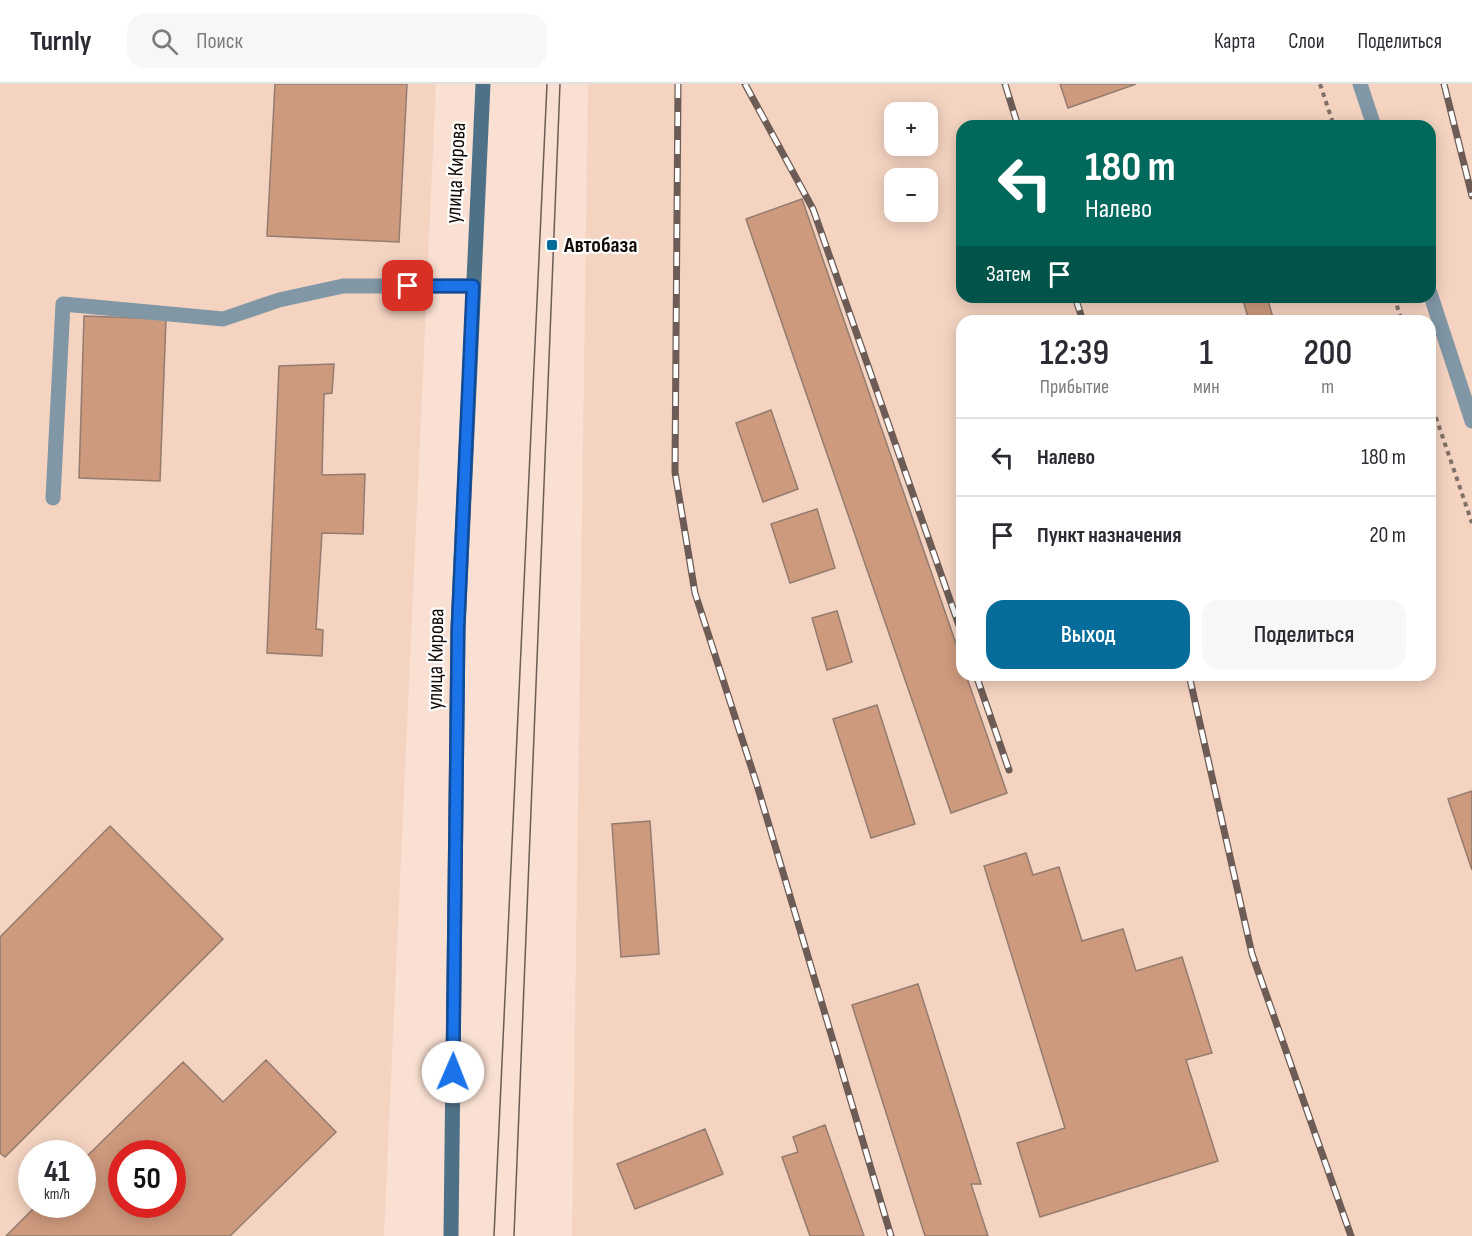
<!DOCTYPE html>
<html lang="ru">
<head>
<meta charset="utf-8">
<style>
	:root { --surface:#fff; --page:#f7f7f7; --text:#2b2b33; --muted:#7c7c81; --line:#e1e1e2; --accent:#066c9a }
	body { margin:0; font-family:"Sofia Sans Condensed",sans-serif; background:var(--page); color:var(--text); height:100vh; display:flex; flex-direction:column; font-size:22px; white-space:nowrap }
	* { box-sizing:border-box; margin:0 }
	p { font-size:20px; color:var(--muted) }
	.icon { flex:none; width:33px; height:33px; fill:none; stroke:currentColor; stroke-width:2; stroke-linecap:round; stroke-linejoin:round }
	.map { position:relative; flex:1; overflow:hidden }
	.panel { position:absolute; left:956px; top:231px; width:480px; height:366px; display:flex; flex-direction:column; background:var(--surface); border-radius:18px; box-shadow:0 3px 15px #0003 }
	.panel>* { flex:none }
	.hud { position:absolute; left:956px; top:36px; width:480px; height:183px; border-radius:18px; box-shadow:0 3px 15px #0003; background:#00695c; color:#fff; overflow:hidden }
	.controls { position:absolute; left:884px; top:18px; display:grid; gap:12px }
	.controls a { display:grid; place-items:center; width:54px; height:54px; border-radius:12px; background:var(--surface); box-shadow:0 3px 15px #0003; font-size:30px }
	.speed { position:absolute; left:18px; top:1056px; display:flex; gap:12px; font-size:30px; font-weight:700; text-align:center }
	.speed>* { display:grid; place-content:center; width:78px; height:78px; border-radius:50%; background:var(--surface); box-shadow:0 3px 15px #0003; line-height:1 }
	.speed small { font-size:15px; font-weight:400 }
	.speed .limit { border:9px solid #d22; background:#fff; color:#111 }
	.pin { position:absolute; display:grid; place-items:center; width:51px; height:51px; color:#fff; margin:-26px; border-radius:12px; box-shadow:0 3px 9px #0006 }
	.me { position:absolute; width:66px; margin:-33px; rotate:1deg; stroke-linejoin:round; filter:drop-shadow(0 0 4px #0008) }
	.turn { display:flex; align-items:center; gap:21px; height:126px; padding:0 30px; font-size:27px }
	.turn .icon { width:78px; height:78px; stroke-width:2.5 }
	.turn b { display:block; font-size:42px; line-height:51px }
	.then { display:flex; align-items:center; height:57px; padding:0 30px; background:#0003; gap:12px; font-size:22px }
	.eta { display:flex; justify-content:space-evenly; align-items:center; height:102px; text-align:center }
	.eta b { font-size:36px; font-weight:600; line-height:42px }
	.primary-button { display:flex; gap:12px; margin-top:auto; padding:12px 30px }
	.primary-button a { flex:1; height:69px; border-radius:18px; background:var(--accent); color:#fff; font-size:24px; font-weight:600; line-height:69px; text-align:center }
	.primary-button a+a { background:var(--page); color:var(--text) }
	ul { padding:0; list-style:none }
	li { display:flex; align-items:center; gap:18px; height:78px; padding:0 30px; border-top:2px solid var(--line) }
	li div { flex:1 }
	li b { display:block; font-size:22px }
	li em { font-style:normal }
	header { display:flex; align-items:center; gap:36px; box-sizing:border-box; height:84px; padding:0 30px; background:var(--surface); border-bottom:2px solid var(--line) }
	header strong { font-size:28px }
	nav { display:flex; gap:33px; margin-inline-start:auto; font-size:21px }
	.search { width:420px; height:54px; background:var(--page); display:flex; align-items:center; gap:15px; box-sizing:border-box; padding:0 21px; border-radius:18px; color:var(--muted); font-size:22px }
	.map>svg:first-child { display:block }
</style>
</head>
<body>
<header>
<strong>Turnly</strong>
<div class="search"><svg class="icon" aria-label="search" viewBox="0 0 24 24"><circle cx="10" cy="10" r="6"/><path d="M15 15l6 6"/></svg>Поиск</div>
<nav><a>Карта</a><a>Слои</a><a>Поделиться</a></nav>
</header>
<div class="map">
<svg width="1472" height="1152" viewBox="0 0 1472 1152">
	<rect width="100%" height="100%" fill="#fae0d2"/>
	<path fill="#f4d3c1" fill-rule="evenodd" d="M0,0H436L384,1152H0ZM32,1070H82V1120H32ZM122,1070H172V1120H122Z
		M588,0H1472V1152H572ZM894,28H927V62H894ZM962,42H1430V213H962ZM894,94H927V128H894ZM962,237H1430V591H962Z"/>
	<path fill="#ce9a7d" stroke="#937c6f" stroke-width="1.5" fill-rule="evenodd" d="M275,0H407L399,158L267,152Z
		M1060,0H1136L1068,24Z
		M802,115L962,577V591H966L1007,709L951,729L746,135Z
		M1242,213H1267L1274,237H1249Z
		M84,232L166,235L160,397L79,394Z
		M334,280L332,309L324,310L322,391L365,390L363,450L322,449L316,545L323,546L322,572L267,569L279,282Z
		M771,326L798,405L763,418L736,339Z
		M817,425L835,484L790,499L771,440Z
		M837,527L852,578L827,586L812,534Z
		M877,621L915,740L871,754L833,635Z
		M1472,707V786L1448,715Z
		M650,737L659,870L621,873L612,740Z
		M110,742L223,855L5,1073L0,1069V853Z
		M1026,769L1033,791L1059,783L1082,857L1123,845L1136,887L1182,873L1212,969L1186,976L1218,1077L1040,1133L1017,1059L1065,1044L984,782Z
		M918,900L981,1100H971L988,1152H925L852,921Z
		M266,976L336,1048L230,1152H6L38,1120H82V1077L183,978L223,1018ZM122,1070H172V1120H122Z
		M825,1041L864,1152H810L782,1073L798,1068L793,1053Z
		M705,1045L723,1090L635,1125L617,1080Z"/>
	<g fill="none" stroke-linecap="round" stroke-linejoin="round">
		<path stroke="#817067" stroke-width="4" stroke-dasharray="4.5 4.5" stroke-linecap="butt" d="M1320,0L1334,42
			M1394,213L1402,237
			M1430,316L1472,439"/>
		<path stroke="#8197a6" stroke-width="15" d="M1360,0L1374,42
			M1430,209L1472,337
			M53,414L63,220L223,235L279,216L343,202H473"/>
		<path stroke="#4f7187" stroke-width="15" d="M451,1152L458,544L483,0"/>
		<path stroke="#6c5c55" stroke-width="1.5" d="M494,1152L547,0
			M514,1152L560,0"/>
		<defs>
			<path id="rail" d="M678,0L675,388L695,509L757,701L891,1152
				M745,0L813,125L962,550
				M1005,0L1018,42
				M1444,0L1472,112
				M1075,213L1083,237
				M976,591L1009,686
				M1189,591L1252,870L1351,1152"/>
		</defs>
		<use href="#rail" stroke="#6c5c55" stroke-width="7"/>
		<use href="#rail" stroke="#fff" stroke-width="4.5" stroke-dasharray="14" stroke-linecap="butt"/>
	</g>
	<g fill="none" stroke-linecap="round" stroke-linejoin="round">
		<defs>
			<path id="route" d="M408,202H473L458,544L453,988"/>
		</defs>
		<use href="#route" stroke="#114b97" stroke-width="15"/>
		<use href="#route" stroke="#1a73e8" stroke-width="10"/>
	</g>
	<rect fill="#066c9a" stroke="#fff" stroke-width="2" x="546" y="155" width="12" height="12" rx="3"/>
	<g text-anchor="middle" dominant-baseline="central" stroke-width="4.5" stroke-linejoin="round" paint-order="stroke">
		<g font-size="22" fill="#150c08" stroke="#fff">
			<text transform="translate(456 89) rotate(-87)">улица Кирова</text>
			<text transform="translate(436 575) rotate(-89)">улица Кирова</text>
		</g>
		<g font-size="22" font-weight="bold" fill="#150c08" stroke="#fff" text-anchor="start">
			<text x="564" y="161">Автобаза</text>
		</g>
	</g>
</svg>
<div class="controls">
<a>+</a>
<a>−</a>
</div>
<div class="speed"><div>41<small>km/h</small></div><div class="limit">50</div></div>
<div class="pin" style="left:408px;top:202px;background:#d93025"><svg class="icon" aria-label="arrive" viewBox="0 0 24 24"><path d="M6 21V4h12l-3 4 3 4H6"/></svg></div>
<svg class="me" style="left:453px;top:988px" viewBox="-20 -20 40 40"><circle r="19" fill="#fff"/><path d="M0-13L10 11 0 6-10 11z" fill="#1a73e8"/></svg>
<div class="hud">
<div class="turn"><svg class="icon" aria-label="left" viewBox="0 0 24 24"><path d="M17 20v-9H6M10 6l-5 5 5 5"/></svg><div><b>180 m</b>Налево</div></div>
<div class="then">Затем<svg class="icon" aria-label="arrive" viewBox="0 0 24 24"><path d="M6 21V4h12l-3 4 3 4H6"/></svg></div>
</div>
<section class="panel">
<div class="eta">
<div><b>12:39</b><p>Прибытие</p></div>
<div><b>1</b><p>мин</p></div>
<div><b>200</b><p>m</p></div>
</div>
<ul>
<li><svg class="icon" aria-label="left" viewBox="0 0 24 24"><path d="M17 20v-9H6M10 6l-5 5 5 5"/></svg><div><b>Налево</b></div><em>180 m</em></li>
<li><svg class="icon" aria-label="arrive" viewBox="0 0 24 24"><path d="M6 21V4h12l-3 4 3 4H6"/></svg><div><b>Пункт назначения</b></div><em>20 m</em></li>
</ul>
<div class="primary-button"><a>Выход</a><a>Поделиться</a></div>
</section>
</div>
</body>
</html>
